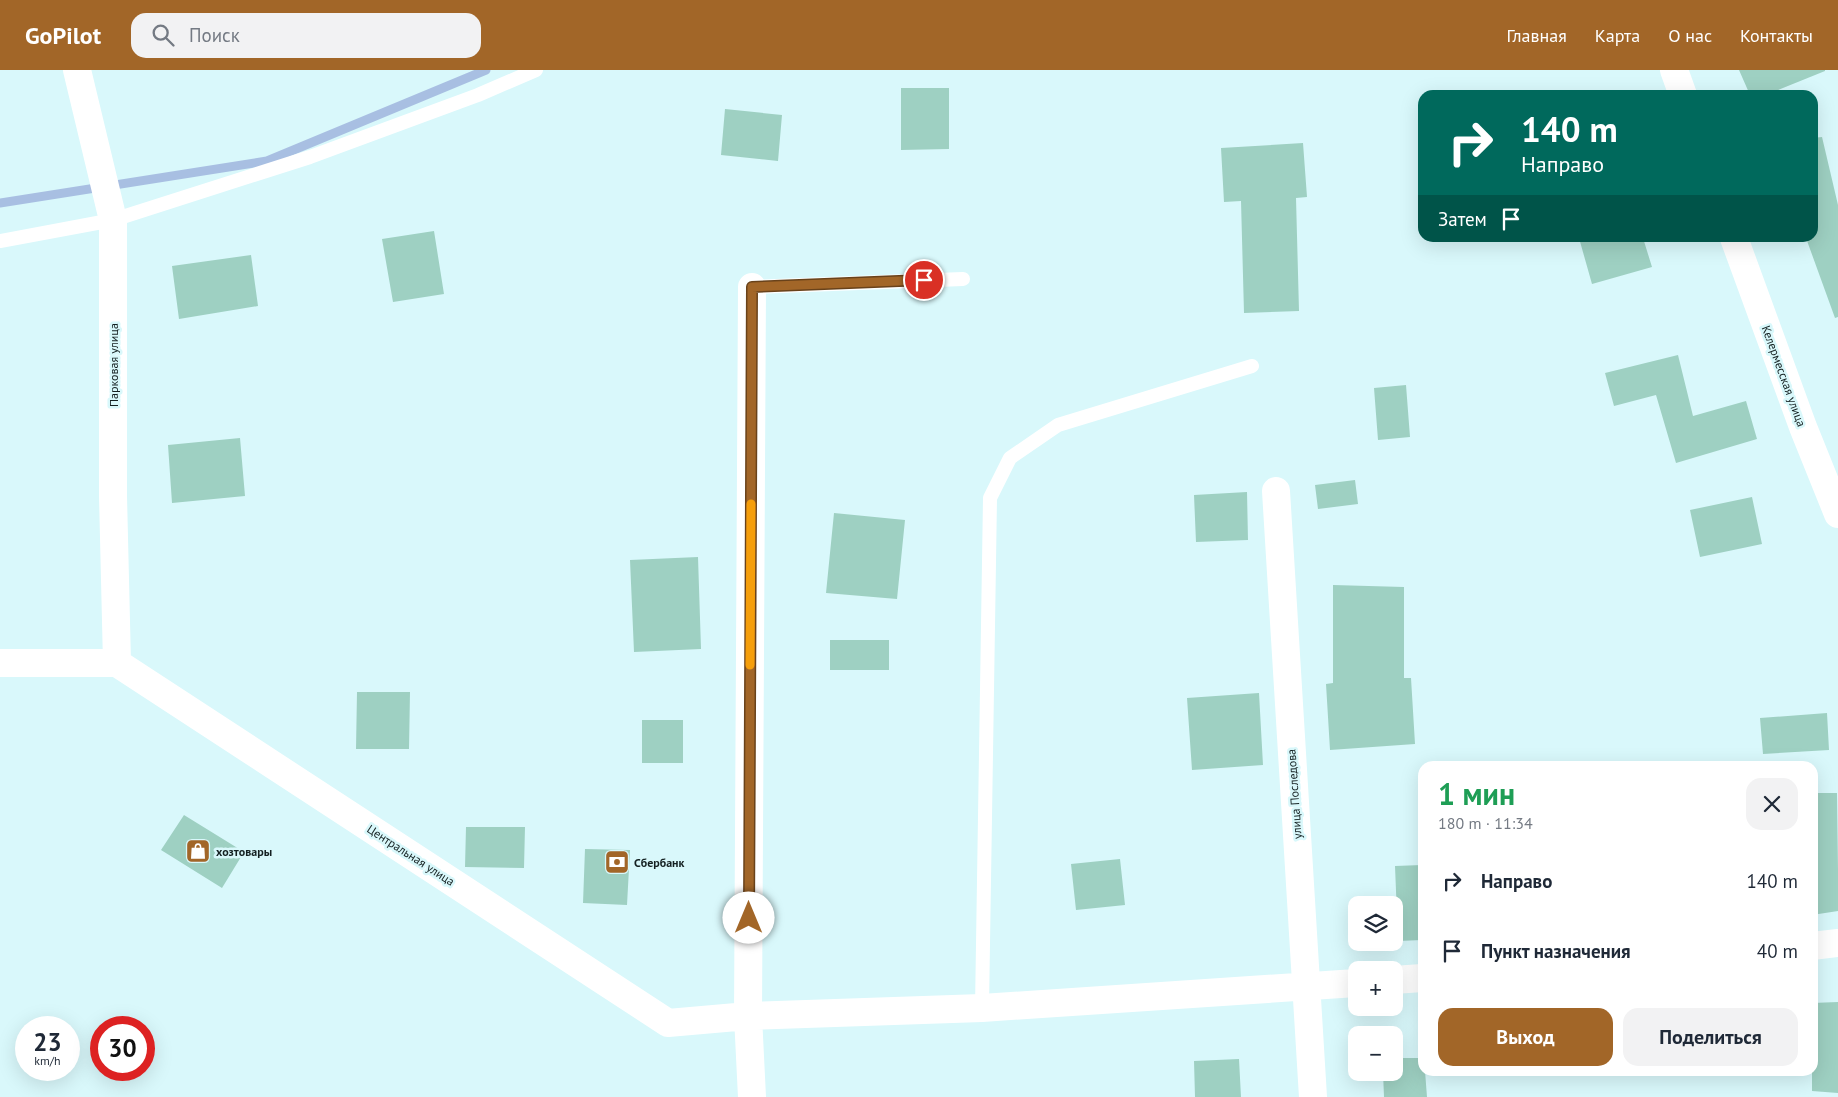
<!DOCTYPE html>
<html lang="ru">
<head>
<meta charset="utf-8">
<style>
	:root { --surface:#fff; --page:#f2f2f3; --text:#1f2937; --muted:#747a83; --accent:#a26628 }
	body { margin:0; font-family:"PT Sans",sans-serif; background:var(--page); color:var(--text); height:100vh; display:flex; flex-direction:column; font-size:19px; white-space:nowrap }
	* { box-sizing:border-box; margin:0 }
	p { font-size:16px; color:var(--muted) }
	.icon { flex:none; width:28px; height:28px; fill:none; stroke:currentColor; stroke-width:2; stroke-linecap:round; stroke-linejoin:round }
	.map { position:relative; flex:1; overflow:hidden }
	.sheet { position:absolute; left:1418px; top:691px; width:400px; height:315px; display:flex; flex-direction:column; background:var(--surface); border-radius:15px; box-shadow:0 5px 20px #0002 }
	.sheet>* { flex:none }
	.guide { position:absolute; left:1418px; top:20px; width:400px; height:152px; border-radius:15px; box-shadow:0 5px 20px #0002; background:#00695c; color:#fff; overflow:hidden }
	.buttons { position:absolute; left:1348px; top:826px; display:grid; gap:10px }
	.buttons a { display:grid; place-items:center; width:55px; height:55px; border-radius:10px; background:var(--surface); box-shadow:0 5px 20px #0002; font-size:25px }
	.speed { position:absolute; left:15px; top:946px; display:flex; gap:10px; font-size:25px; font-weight:700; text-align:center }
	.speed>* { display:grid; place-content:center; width:65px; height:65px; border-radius:50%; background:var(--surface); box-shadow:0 5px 20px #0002; line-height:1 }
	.speed small { font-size:12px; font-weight:400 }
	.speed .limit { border:8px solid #d22; background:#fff; color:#111 }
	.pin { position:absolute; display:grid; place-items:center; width:42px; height:42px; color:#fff; margin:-21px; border:2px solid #fff; border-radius:50%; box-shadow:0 1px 5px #0007 }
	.me { position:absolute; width:55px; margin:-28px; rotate:0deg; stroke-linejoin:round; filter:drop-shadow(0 0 4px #0008) }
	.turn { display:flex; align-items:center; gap:18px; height:105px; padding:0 20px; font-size:22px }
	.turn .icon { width:65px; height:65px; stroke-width:2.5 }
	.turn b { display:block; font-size:35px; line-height:42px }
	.then { display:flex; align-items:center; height:48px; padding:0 20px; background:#0003; gap:10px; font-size:19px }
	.round { display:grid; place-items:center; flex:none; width:52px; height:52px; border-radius:15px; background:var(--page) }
	.overview { display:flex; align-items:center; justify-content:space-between; height:85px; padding:0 20px }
	h1 { font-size:30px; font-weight:700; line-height:38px; color:#1e9e55 }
	.button { display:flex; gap:10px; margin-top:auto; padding:10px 20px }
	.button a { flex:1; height:58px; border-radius:15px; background:var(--accent); color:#fff; font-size:20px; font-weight:700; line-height:58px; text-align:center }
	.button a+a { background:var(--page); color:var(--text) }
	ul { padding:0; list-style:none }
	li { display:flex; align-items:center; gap:15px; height:70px; padding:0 20px }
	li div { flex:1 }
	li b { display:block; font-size:19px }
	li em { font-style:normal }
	header { display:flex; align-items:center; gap:30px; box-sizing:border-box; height:70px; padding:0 25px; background:var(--accent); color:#fff }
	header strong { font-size:24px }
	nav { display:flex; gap:28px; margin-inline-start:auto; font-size:18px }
	.search { width:350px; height:45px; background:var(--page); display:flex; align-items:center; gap:12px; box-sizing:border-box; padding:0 18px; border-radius:15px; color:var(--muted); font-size:19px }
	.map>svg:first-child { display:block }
</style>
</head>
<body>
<header>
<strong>GoPilot</strong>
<div class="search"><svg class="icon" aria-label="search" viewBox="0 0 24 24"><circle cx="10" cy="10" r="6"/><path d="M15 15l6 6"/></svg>Поиск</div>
<nav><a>Главная</a><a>Карта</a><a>О нас</a><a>Контакты</a></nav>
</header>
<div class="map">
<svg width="1838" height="1027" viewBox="0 0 1838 1027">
	<rect width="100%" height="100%" fill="#d9f8fb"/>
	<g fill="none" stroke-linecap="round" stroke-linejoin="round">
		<path stroke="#a8bfe2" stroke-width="9" d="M0,133L267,91L486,0"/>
	</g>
	<path fill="#9ed0c2" d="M1739,0H1825V1L1766,25H1750Z
		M901,18H949V79L901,80Z
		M725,39L782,45L778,91L721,85Z
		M1822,67L1838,135V247L1835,248L1806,168H1812V68Z
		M1303,73L1307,127L1296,128L1299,241L1244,243L1241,131L1224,132L1221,78Z
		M434,161L444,224L393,232L382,169Z
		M1579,168H1643L1652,197L1592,214Z
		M251,185L258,236L179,249L172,196Z
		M1678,285L1693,346L1746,331L1757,369L1676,393L1656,325L1614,336L1605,303Z
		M1406,315L1410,367L1378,370L1374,318Z
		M240,368L245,426L172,433L168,375Z
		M1355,410L1358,434L1318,439L1315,415Z
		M1247,422L1248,470L1196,472L1194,425Z
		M1752,427L1762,474L1700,487L1690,440Z
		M834,443L905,450L897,529L826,523Z
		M698,487L701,579L634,582L630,490Z
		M1333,515L1404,517V608H1411L1415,674L1330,680L1326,614L1333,613Z
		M830,570H889V600H830Z
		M357,622H410L409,679H356Z
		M1259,623L1263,695L1192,700L1187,628Z
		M1827,643L1829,680L1763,684L1760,648Z
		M642,650H683V693H642Z
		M1812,723H1837L1838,800V841L1812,845Z
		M184,745L244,782L222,818L161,780Z
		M466,757H525L524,798L465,797Z
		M585,779L630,780L627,835L583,833Z
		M1120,789L1125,835L1076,840L1071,794Z
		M1422,795V870L1398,871L1395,796Z
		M1838,932V1023L1812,1021V933Z
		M1394,988H1422V1001H1425L1427,1027H1384L1383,1002H1394Z
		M1239,989L1241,1027H1195L1194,991Z"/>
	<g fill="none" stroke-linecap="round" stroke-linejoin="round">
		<path stroke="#fff" stroke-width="14" d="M0,171L113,150L310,87L478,25L536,0
			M752,217L963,209
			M982,938L990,428L1010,388L1058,355L1252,296"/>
		<path stroke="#fff" stroke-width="28" d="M77,0L113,150V426L117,593
			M1674,0L1683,25
			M1734,168L1803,357L1838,444
			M752,217L748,946L982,938L1356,913
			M1276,421L1313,1027
			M0,593H117L668,953L748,946L752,1027
			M1812,876L1838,873
			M1394,910L1422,908"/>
	</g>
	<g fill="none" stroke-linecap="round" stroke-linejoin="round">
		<defs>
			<path id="route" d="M749,848L752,217L924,210"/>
		</defs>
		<use href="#route" stroke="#69421a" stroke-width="12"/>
		<use href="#route" stroke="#a26628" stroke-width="9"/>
		<path stroke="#f59e0b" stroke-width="9" d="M750,595L751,434"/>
	</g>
	<defs>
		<symbol id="shop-square" viewBox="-11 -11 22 22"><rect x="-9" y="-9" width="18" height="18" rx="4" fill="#a26628" stroke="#d9f8fb"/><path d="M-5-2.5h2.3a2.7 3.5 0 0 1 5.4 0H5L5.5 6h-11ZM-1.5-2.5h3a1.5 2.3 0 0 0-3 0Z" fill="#fff"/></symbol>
		<symbol id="bank-square" viewBox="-11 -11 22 22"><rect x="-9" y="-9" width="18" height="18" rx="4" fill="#a26628" stroke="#d9f8fb"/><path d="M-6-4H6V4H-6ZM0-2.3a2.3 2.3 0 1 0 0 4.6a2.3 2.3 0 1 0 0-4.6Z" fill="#fff"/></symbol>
	</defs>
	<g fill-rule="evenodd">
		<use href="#shop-square" x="184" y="767" width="28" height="28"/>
		<use href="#bank-square" x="603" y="778" width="28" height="28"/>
	</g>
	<g text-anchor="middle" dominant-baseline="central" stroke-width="5" stroke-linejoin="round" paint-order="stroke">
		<g font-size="12" fill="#142021" stroke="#d9f8fb">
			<text transform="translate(113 295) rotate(-90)">Парковая улица</text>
			<text transform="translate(1784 306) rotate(70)">Келермесская улица</text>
			<text transform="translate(1294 724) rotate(-94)">улица Последова</text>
			<text transform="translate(411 785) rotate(33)">Центральная улица</text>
		</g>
		<g font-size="12" font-weight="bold" fill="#142021" stroke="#d9f8fb" text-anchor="start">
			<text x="216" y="781">хозтовары</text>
			<text x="634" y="792">Сбербанк</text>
		</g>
	</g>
</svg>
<div class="buttons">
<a><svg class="icon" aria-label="layers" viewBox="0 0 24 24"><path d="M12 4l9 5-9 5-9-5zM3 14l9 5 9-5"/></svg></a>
<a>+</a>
<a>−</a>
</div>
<div class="speed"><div>23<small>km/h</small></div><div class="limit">30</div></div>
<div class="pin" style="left:924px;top:210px;background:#d93025"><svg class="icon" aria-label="arrive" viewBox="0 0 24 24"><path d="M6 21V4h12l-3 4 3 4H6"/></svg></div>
<svg class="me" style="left:749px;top:848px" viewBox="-20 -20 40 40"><circle r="19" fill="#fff"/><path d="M0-13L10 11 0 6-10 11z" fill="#a26628"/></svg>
<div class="guide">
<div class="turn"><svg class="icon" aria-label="right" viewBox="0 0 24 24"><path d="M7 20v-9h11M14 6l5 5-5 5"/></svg><div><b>140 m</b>Направо</div></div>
<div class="then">Затем<svg class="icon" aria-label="arrive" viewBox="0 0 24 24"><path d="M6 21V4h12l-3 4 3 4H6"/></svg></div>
</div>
<section class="sheet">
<div class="overview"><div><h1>1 мин</h1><p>180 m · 11:34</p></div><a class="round"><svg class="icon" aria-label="close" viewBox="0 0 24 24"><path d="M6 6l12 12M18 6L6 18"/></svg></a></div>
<ul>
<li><svg class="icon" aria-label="right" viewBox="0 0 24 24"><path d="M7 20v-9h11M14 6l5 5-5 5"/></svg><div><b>Направо</b></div><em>140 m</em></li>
<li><svg class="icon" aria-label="arrive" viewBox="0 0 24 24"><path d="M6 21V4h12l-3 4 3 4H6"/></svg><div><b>Пункт назначения</b></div><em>40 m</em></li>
</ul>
<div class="button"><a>Выход</a><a>Поделиться</a></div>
</section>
</div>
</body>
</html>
